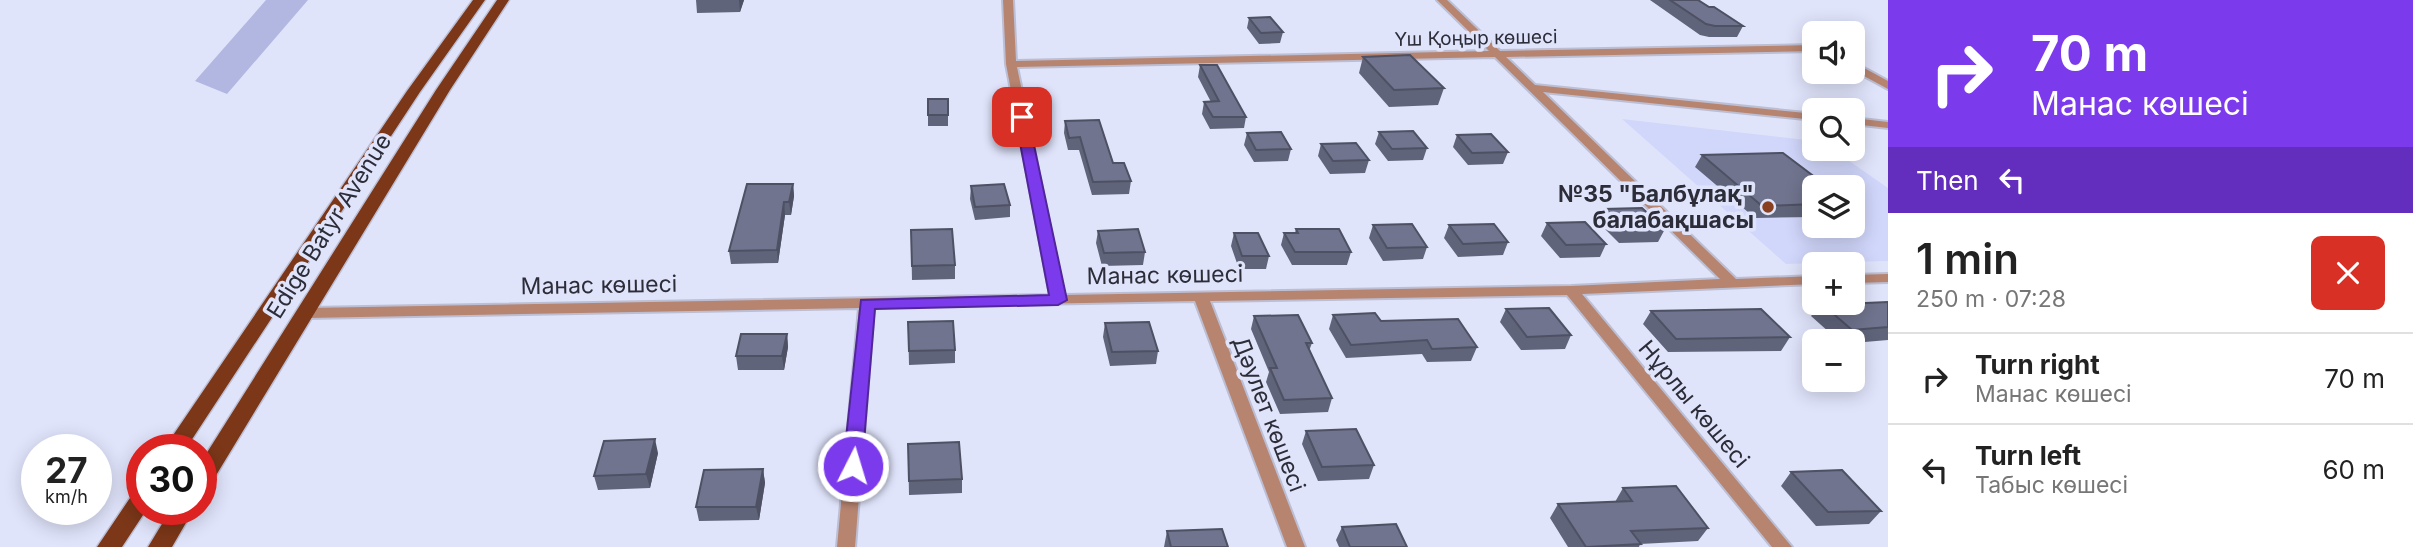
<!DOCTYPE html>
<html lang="en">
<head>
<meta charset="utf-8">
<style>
	:root { --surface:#fff; --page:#f6f6f6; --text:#222; --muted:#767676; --line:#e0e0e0 }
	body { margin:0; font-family:Inter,sans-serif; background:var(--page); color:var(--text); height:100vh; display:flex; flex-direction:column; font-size:26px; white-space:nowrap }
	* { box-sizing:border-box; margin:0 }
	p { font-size:23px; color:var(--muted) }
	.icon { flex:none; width:38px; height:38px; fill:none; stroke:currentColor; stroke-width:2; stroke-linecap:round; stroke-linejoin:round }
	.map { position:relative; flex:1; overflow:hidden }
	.sheet { display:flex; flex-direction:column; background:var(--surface); width:525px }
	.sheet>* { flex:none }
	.hud { background:#7c3aed; color:#fff; overflow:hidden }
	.fabs { position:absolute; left:1802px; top:21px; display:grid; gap:14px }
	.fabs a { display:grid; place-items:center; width:63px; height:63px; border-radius:10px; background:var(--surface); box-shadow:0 4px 18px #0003; font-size:35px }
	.speed { position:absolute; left:21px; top:434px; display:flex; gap:14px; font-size:35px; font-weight:700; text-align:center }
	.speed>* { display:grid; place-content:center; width:91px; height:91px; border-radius:50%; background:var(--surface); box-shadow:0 4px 18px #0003; line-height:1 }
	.speed small { font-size:18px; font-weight:400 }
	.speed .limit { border:10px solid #d22; background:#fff; color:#111 }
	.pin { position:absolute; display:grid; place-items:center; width:60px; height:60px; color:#fff; margin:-30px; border-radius:14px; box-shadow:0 4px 10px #0006 }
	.me { position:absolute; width:77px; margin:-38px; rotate:5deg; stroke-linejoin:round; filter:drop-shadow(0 0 5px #0008) }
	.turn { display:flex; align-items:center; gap:24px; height:147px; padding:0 28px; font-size:32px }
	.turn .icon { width:91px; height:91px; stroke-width:2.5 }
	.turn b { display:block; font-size:49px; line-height:60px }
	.then { display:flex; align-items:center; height:66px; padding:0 28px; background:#0003; gap:14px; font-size:26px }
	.round { display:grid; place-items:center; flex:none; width:74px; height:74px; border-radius:10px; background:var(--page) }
	.head { display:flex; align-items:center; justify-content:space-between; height:119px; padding:0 28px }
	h1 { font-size:42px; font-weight:600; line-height:52px }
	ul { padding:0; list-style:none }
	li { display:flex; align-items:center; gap:21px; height:91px; padding:0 28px; border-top:2px solid var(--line) }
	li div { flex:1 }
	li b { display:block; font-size:26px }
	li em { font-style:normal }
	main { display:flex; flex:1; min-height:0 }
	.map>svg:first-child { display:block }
</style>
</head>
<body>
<main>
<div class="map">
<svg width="1888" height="547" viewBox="0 0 1888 547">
	<rect width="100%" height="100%" fill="#e0e4fb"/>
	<path fill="#d1d7fb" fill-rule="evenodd" d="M1622,119L1815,141V149H1832L1888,188V261L1786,264ZM1815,187H1853V226H1815Z"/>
	<path fill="#b1b7e0" d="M266,0H308L227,94L195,81Z"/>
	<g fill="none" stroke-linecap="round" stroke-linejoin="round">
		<defs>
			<path id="street" d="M1003,0H1013L1016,61L1489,51L1437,0H1447L1500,51L1815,45V51L1506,57L1535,85L1815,114V120L1543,92L1736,279L1815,276V284L1582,294L1792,547H1772L1567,295L1210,301L1305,547H1287L1195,301L874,307L855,547H837L859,308L307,318L300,313L307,308L1050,295L1006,64ZM1495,57L1720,279L1571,286L1064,295L1017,67Z
				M1853,62L1888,81V89L1853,70Z
				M1853,118L1888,122V128L1853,124Z
				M1888,274V282L1853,283V275Z"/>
			<path id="primary" d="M473,0H485L420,92L185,450H163L407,91Z
				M497,0H509L450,90L209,487L201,489V462L436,90Z
				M142,489V509H147L122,547H97L134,492Z
				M171,509H194L172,547H148Z"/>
		</defs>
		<use href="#street" stroke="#bcbfd4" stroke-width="4"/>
		<use href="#primary" stroke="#bcbfd4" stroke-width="3"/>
		<use href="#street" fill="#b78470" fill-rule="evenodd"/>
		<use href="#primary" fill="#7c3718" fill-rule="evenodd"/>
	</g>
	<path fill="#60647a" d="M696,0H744L740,12L697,13Z
		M1650,0H1698L1743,26L1737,37H1709L1700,35Z
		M1249,18L1283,32L1280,43L1259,44L1247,28Z
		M1363,57L1444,88L1438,105L1389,107L1359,73Z
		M1200,65L1246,117L1244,128L1210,129L1202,114L1204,102H1211L1198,77Z
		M928,99H948V126H928Z
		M1065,121L1113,163L1131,181L1129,194L1092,195L1079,150H1068L1064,133Z
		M1379,132L1427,148L1423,160L1388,161L1375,144Z
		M1247,133L1291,149L1288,161L1254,162L1244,145Z
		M1457,135L1508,152L1503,164L1468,165L1453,147Z
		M1321,144L1369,160L1365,173L1330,174L1318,156Z
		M1702,155L1815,187V217L1755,218L1695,167Z
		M793,184L794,196L791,215H785L778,263L731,264L729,251Z
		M971,186L1010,205V217L975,220L970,199Z
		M1605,209L1665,229L1658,242L1619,243L1598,222Z
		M1547,223L1606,244L1600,257L1560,258L1541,236Z
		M1373,225L1427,247L1423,259L1383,261L1369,238Z
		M1449,225L1508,242L1503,255L1458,257L1444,238Z
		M1296,229L1351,252L1347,265H1292L1281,245L1284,233H1295Z
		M911,230L955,265V279L912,280Z
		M1098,231L1145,252L1143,265L1102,266L1096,243Z
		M1234,233L1269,256L1266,269H1239L1231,246Z
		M1888,302V340L1853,343V341H1839L1811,316L1821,303H1865Z
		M1506,309L1571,335L1565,349L1521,350L1500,322Z
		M1651,311L1790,337L1781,351L1668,352L1643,324Z
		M1333,315L1381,321L1477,347L1471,361L1427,362L1422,354L1346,358L1329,329Z
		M1254,316L1312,343L1309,351L1332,398L1328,412L1280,414L1266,382L1269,372L1251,329Z
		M908,322L955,350V363L909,365Z
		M1105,323L1158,351L1156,364L1110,366L1103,337Z
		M787,334L788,347L784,370H738L736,356Z
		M1306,431L1374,465L1369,479L1318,481L1302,444Z
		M908,444L962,479V493L909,495Z
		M658,453L650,488L598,490L594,476Z
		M763,469L765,483L759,520L699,521L696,507Z
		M1791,472L1881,511L1869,524L1816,526L1781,486Z
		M1623,488L1708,528L1698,541L1640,544L1639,547H1568L1550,518L1558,504L1615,502Z
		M1342,527L1407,547H1339L1336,540Z
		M1167,531L1228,547H1164Z"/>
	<path fill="#4e5163" d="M739,0H744L740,12Z
		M793,184L794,196L791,215L789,202Z
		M784,202L785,215L778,263L777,250Z
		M787,334L788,347L784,370L782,356Z
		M655,439L658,453L650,488L646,474Z
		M763,469L765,483L759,520L756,507Z"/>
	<path fill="#70748e" stroke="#4e5163" stroke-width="2" d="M1670,0H1698L1709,7H1714L1743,26H1715L1706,24Z
		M1270,17L1283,32L1261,33L1249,18Z
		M1410,55L1444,88L1394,90L1363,57Z
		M1200,65H1217L1246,117H1213L1204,102L1219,101Z
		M928,99H948V115H928Z
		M1099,120L1113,163H1124L1131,181L1093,182L1080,137L1069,138L1065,121Z
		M1413,131L1427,148L1392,149L1379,132Z
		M1281,132L1291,149L1256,150L1247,133Z
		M1491,134L1508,152L1472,153L1457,135Z
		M1356,143L1369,160L1333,161L1321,144Z
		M1783,153L1828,187H1815V204L1762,206L1702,155Z
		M747,184H793L789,202H784L777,250L729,251Z
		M1004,184L1010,205L975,207L971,186Z
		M1642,208L1665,229L1626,230L1605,209Z
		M1585,222L1606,244L1566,245L1547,223Z
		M1412,224L1427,247L1387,248L1373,225Z
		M1494,224L1508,242L1463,244L1449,225Z
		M952,229L955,265L912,266L911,230Z
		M1138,229L1145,252L1104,253L1098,231Z
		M1296,229H1339L1351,252H1295L1284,233H1298Z
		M1234,233H1258L1269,256H1242Z
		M1888,302V327L1852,330L1821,303H1865Z
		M1549,308L1571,335L1527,337L1506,309Z
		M1761,309L1790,337L1676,339L1651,311Z
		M1375,313L1381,321L1458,319L1477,347L1432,349L1427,340L1351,345L1333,315Z
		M1298,315L1312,343H1306L1332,398L1284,400L1270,368H1277L1254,316Z
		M953,321L955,350L909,351L908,322Z
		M1149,322L1158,351L1112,352L1105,323Z
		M741,334H787L782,356H736Z
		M1356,429L1374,465L1322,467L1306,431Z
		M655,439L646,474L594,476L604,441Z
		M959,442L962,479L909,481L908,444Z
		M763,469L756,507H696L704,470Z
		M1842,470L1881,511L1828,512L1791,472Z
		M1676,486L1708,528L1631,531L1641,544L1586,547L1558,504L1632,501L1623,488Z
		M1396,524L1407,547H1350L1342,527Z
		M1222,529L1228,547H1171L1167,531Z"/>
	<path fill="#7c3aed" stroke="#51269a" stroke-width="2" d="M1022,113L1028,117L1067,300L1058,305L875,309L862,466L860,471L853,473L846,471L843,466L861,300L1049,295L1015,117Z"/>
	<circle fill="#884021" stroke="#e0e4fb" stroke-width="2.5" cx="1768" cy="207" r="7"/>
	<g text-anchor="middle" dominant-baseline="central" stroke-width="7" stroke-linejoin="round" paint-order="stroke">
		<g font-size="19" fill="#2c2d38" stroke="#e0e4fb">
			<text transform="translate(1476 38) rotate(-1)">Үш Қоңыр көшесі</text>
		</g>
		<g font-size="23" font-weight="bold" fill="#2c2d38" stroke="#e0e4fb" text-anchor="end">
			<text x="1754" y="194">№35 "Балбұлақ"<tspan x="1754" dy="26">балабақшасы</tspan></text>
		</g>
		<g font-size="23" fill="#2c2d38" stroke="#e0e4fb">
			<text transform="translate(329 226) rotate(-58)">Edige Batyr Avenue</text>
			<text transform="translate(1165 275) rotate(-1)">Манас көшесі</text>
			<text transform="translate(599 285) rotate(-1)">Манас көшесі</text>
			<text transform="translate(1694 404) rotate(50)">Нұрлы көшесі</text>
			<text transform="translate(1269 414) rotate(69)">Дәулет көшесі</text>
		</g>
	</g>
</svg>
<div class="fabs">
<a><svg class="icon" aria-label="sound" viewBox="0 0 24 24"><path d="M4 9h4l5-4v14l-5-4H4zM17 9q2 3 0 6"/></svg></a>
<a><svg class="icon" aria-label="search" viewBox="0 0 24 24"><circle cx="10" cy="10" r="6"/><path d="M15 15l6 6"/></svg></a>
<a><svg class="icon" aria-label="layers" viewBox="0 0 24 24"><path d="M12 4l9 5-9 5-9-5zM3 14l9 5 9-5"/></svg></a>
<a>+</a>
<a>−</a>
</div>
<div class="speed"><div>27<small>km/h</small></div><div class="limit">30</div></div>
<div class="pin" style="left:1022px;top:117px;background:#d93025"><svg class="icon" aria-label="arrive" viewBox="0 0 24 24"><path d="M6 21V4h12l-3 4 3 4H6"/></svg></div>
<svg class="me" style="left:853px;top:466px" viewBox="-20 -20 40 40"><circle r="17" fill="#7c3aed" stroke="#fff" stroke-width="3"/><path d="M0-11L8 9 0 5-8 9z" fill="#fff"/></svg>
</div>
<section class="sheet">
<div class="hud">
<div class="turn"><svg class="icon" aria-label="right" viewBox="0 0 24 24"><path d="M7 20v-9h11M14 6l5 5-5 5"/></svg><div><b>70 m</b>Манас көшесі</div></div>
<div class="then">Then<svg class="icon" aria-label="left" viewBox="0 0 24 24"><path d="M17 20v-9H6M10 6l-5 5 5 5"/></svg></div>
</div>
<div class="head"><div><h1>1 min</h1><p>250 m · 07:28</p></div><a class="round" style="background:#d93025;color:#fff"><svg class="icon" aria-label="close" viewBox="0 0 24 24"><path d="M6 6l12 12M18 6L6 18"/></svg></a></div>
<ul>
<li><svg class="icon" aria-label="right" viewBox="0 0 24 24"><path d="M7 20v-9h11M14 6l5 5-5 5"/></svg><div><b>Turn right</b><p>Манас көшесі</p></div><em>70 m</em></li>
<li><svg class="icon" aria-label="left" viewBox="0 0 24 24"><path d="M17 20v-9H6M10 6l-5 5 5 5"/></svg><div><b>Turn left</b><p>Табыс көшесі</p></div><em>60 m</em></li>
</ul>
</section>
</main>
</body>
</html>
